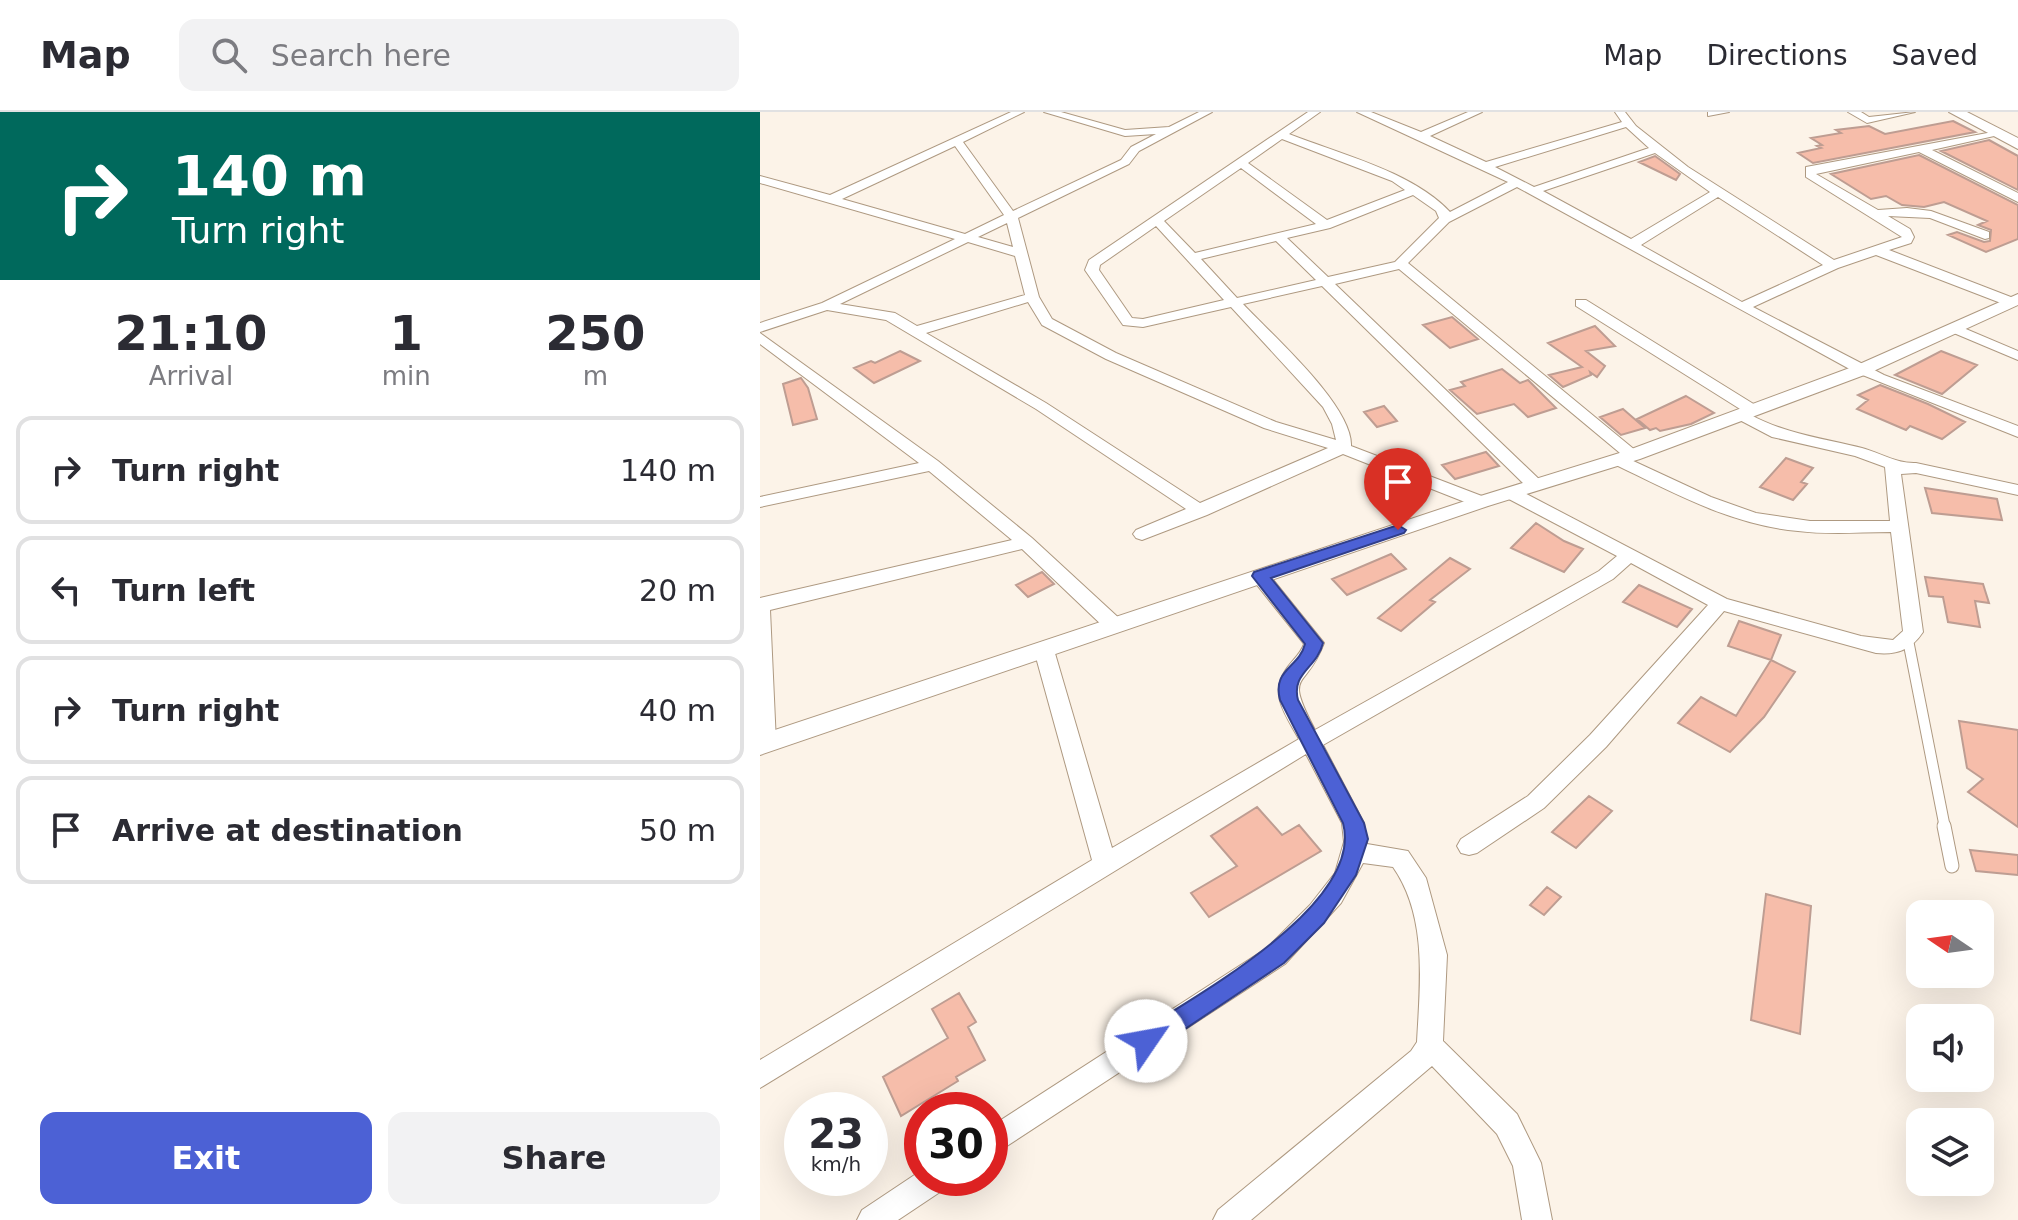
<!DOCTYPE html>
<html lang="en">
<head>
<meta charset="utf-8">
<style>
	:root { --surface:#fff; --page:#f2f2f3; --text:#2b2b33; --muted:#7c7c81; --line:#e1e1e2; --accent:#4c61d5 }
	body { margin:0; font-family:"DejaVu Sans",sans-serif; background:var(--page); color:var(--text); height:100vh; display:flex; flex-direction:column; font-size:30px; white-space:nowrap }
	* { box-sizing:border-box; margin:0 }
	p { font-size:26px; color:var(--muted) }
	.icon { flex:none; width:44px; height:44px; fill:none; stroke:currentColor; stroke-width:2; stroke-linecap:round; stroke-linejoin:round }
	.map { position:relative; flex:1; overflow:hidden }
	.sheet { display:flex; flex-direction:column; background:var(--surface); width:760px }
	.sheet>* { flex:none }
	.top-card { background:#00695c; color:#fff; overflow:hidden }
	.needle { width:52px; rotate:283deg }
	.fabs { position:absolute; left:1146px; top:788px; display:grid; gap:16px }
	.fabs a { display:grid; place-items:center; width:88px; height:88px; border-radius:16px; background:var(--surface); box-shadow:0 8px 32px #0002; font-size:40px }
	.speed { position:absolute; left:24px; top:980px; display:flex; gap:16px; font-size:40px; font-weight:700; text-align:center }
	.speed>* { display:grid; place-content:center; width:104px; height:104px; border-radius:50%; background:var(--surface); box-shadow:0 8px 32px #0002; line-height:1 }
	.speed small { font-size:20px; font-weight:400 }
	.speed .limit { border:12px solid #d22; background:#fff; color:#111 }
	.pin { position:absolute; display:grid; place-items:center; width:68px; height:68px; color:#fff; margin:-82px -34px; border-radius:50% 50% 50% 0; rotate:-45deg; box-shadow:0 0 8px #0007 }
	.pin .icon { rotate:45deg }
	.me { position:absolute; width:88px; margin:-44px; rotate:57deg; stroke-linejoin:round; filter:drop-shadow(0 0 6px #0008) }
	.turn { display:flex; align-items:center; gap:28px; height:168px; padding:0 40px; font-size:36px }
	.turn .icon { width:104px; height:104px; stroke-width:2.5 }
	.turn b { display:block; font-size:56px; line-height:68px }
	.eta { display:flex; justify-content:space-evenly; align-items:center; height:136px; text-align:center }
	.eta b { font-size:48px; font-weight:700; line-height:56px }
	.primary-button { display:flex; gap:16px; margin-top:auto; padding:16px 40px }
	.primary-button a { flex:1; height:92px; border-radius:16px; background:var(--accent); color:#fff; font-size:32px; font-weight:700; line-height:92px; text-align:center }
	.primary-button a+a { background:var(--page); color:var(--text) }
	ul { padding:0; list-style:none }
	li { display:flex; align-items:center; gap:24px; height:108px; margin:0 16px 12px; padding:0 24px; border:4px solid var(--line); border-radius:16px }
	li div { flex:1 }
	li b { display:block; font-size:30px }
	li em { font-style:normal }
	header { display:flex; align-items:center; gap:48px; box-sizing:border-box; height:112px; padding:0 40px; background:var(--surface); border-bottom:2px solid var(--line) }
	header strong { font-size:38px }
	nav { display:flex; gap:44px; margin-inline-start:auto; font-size:28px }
	.search { width:560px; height:72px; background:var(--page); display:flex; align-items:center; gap:20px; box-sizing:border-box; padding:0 28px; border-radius:16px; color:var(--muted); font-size:30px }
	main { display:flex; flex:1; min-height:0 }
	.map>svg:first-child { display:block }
</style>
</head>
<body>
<header>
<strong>Map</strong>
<div class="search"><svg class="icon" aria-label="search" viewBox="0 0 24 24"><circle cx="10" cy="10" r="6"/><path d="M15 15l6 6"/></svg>Search here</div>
<nav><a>Map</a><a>Directions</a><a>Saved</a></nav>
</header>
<main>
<section class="sheet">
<div class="top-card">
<div class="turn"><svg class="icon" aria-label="right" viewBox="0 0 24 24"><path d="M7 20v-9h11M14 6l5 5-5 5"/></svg><div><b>140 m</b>Turn right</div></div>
</div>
<div class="eta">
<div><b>21:10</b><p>Arrival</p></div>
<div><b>1</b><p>min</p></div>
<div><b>250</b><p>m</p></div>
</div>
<ul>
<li><svg class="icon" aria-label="right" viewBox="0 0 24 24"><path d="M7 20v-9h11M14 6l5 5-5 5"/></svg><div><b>Turn right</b></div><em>140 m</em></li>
<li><svg class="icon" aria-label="left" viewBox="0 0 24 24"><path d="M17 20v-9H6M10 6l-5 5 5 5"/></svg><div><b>Turn left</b></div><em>20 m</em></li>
<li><svg class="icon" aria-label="right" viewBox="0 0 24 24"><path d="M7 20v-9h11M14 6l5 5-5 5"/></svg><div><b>Turn right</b></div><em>40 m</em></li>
<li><svg class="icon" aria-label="arrive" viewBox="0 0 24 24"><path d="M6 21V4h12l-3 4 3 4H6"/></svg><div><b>Arrive at destination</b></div><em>50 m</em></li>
</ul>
<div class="primary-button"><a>Exit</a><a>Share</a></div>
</section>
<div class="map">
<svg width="1258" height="1108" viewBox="0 0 1258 1108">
	<rect width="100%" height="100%" fill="#fcf3e8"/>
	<path fill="#f6bdaa" stroke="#be9d92" stroke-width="2" d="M1193,9L1215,20L1053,51L1038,41L1061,36L1057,34L1062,33L1051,26L1081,21L1076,18L1109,14L1125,22Z
		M1229,28L1258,44V78L1181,39Z
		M1159,43L1258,93V127L1226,140L1188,123L1197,120L1224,130L1230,129L1231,118L1218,113L1227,109L1184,90L1164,95L1142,93L1126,84L1111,87L1071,62Z
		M895,44L920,62L916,68L879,50Z
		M692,205L718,227L690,236L663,213Z
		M835,214L855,234L826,239L845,254L837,265L830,260L831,263L803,275L789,263L822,255L788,231Z
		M140,239L160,249L114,271L94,256L111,249L115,251Z
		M1181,239L1217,253L1182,282L1135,263Z
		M742,257L760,271L768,268L796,296L768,305L754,292L717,302L690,278L705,274L701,270Z
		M41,266L48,276L57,307L33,313L23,272Z
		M1120,273L1168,292L1205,310L1182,327L1150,314L1146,318L1097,297L1108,288L1098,283Z
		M926,284L954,301L931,312L900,319L896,316L890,318L877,307Z
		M624,294L637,309L617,315L604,300Z
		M863,297L885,316L861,323L840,305Z
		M726,340L739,354L695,367L682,353Z
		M1026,346L1053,356L1041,370L1047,372L1033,388L1000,375Z
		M1165,376L1237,387L1242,408L1172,401Z
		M776,411L804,429L823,437L804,460L751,436Z
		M631,442L646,457L587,483L572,467Z
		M690,446L710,457L670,488L675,490L641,519L618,506Z
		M282,460L294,472L268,485L256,473Z
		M1165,465L1223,472L1229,491L1215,489L1220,515L1188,510L1183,485L1169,484Z
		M879,473L932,497L917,515L863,490Z
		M979,509L1021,523L1011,548L968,534Z
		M1011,548L1035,560L1004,605L970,640L918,611L941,585L976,604Z
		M1199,609L1258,618V715L1208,680L1223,667L1207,656Z
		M829,684L852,699L816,736L792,720Z
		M497,695L522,723L539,713L561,739L449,805L431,781L477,754L451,724Z
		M1210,738L1258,743V763L1216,759Z
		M787,775L801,785L784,803L770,793Z
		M1006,782L1051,794L1040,922L991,908Z
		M199,881L216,910L208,915L225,948L196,965L198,969L141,1004L123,965L188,926L172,897Z"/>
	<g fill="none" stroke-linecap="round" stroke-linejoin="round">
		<defs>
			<path id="service-far1" d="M1148,528L1185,716"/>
			<path id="service" d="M1184,714L1192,754"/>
			<path id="minor" d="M251,0H264L203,30L253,99L361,48L371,35L396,22L365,24L284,0H301L365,18L409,15L439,0H452L379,39L369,52L258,106L279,185L292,207L356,241L516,310L576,328L572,312L563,295L471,195L383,215L363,213L325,158L329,148L548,0H560L529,22C580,42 653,60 690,100L748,70L597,0H611L661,20L708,0H722L670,24L726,50L862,10L855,0H865L876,14L928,55L1074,148L1142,125L1046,65V55L1238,19L1243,22L1172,38L1258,81V90L1159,40L1056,62L1118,98L1147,96L1171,99L1229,120V126L1225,127L1170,106L1128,104L1150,117L1154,125L1151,131L1129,138L1256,187V193H1246L1116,143L1078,156L993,195L1124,263L1258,314V325L1095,260L757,75L689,110L648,151L881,343L879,346L869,347L951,385L996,401L1050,409H1130L1125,355L1095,344L1012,325L972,304L980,299L988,302L816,194V188H826L1000,296V302H989C1025,322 1063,326 1102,336C1120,341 1138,352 1156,351L1258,373V383L1156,361L1141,362L1163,520C1151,538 1137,543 1116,541L964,499L846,635L784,696L717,741L709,743L701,741L697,734L701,727L768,684L830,623L948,493L871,451L853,467L563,633L604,711L607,732L648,739L666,766L687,843L683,929L757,1002L781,1051L792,1108H762L753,1054L737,1022L672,954L491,1108H453L458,1098L651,939L657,930C660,872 668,805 633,755L603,751L581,791L525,852L230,1045V1015L507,836L550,793L575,761L584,730L582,711L546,642L0,976V948L332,748L274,538L277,533H291L294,538L352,736L539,627C527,605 509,583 525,559C531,549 540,543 544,532L493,468L491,464L493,460H507L564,531C546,580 523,557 555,618L839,459L857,444L745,385L742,381L745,377H757L967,487L1101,524L1133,528L1143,519L1131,420C1100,420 1069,423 1038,419C971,413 912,380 852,351L850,348L852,345L866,346L639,157L575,172L781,369L783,373L781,377H769L562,174L483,192C511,222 593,294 591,334L727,386L730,390L727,394H715L583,342L447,403L382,428L376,426L373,422L376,418L426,397L276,297L126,208L67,198L0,220V211L62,191L195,127L0,71V64L70,83ZM866,15L889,36L774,75L735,55ZM522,27L632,69L645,78L567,108L488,51ZM195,34L244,103L205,122L82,87ZM895,41L950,80L871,127L783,79ZM481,56L556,112L435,141L404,109ZM653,83L676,99L679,106L635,150L568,165L527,126L570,116ZM958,85L1063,153L982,190L881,133ZM247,111L253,135L218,125ZM396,114L464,188L383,207L372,206L339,158L340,153ZM516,129L556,168L477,186L441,147ZM208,130L255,144L265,183L157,214L135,201L80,192ZM268,190L282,213L346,247L504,316L568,336L440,391L286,291L166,221Z
				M948,0H969L948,4Z
				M1088,0H1101L1109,5L1155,0L1107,11Z
				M1194,212L1258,239V248L1189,219L1187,216Z
				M0,221L178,349L272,426L361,508L364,513L361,518H347L262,437L10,498L16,631L13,637H0V486L252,428L169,359L0,395V385L159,351L0,232Z
				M162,1058V1066H190L186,1076L138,1108H97L102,1098Z"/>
			<path id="tertiary" d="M1258,182V193L1107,262L880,347L728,394L0,643V623L714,386L866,339L1095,254Z"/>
			<path id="secondary" d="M1189,0H1207L1258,26V37Z"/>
		</defs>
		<use href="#service-far1" stroke="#ae9981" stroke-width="12"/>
		<use href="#service" stroke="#ae9981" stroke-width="15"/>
		<use href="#minor" stroke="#ae9981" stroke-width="2"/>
		<use href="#tertiary" stroke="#ae9981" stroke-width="2"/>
		<use href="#secondary" stroke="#ae9981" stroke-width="2"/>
		<use href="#service-far1" stroke="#fff" stroke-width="10"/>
		<use href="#service" stroke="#fff" stroke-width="13"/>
		<use href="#minor" fill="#fff" fill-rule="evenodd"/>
		<use href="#tertiary" fill="#fff" fill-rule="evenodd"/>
		<use href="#secondary" fill="#fff" fill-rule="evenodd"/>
	</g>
	<path fill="#4c61d5" stroke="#313f8a" stroke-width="2" d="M638,413L646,418L644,421L511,466L563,531C557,556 531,561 538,588L604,711L608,727L596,763L564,811L524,851L395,937L386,940L378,937L374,929L378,921C435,884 605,792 583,711L520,588C512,557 539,556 545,532L492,464L494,460Z"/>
</svg>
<div class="fabs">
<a><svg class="needle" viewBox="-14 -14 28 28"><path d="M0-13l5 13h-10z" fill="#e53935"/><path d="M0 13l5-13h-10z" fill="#7c7c81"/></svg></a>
<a><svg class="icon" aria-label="sound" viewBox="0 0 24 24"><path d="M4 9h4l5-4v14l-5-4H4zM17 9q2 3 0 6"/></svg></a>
<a><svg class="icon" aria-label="layers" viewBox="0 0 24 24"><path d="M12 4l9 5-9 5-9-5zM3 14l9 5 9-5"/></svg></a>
</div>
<div class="speed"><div>23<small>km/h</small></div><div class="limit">30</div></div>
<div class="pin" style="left:638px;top:418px;background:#d93025"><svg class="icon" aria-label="arrive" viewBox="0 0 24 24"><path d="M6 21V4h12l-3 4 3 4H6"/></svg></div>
<svg class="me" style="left:386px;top:929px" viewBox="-20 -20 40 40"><circle r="19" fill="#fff"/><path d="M0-13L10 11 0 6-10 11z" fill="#4c61d5"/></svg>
</div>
</main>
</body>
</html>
